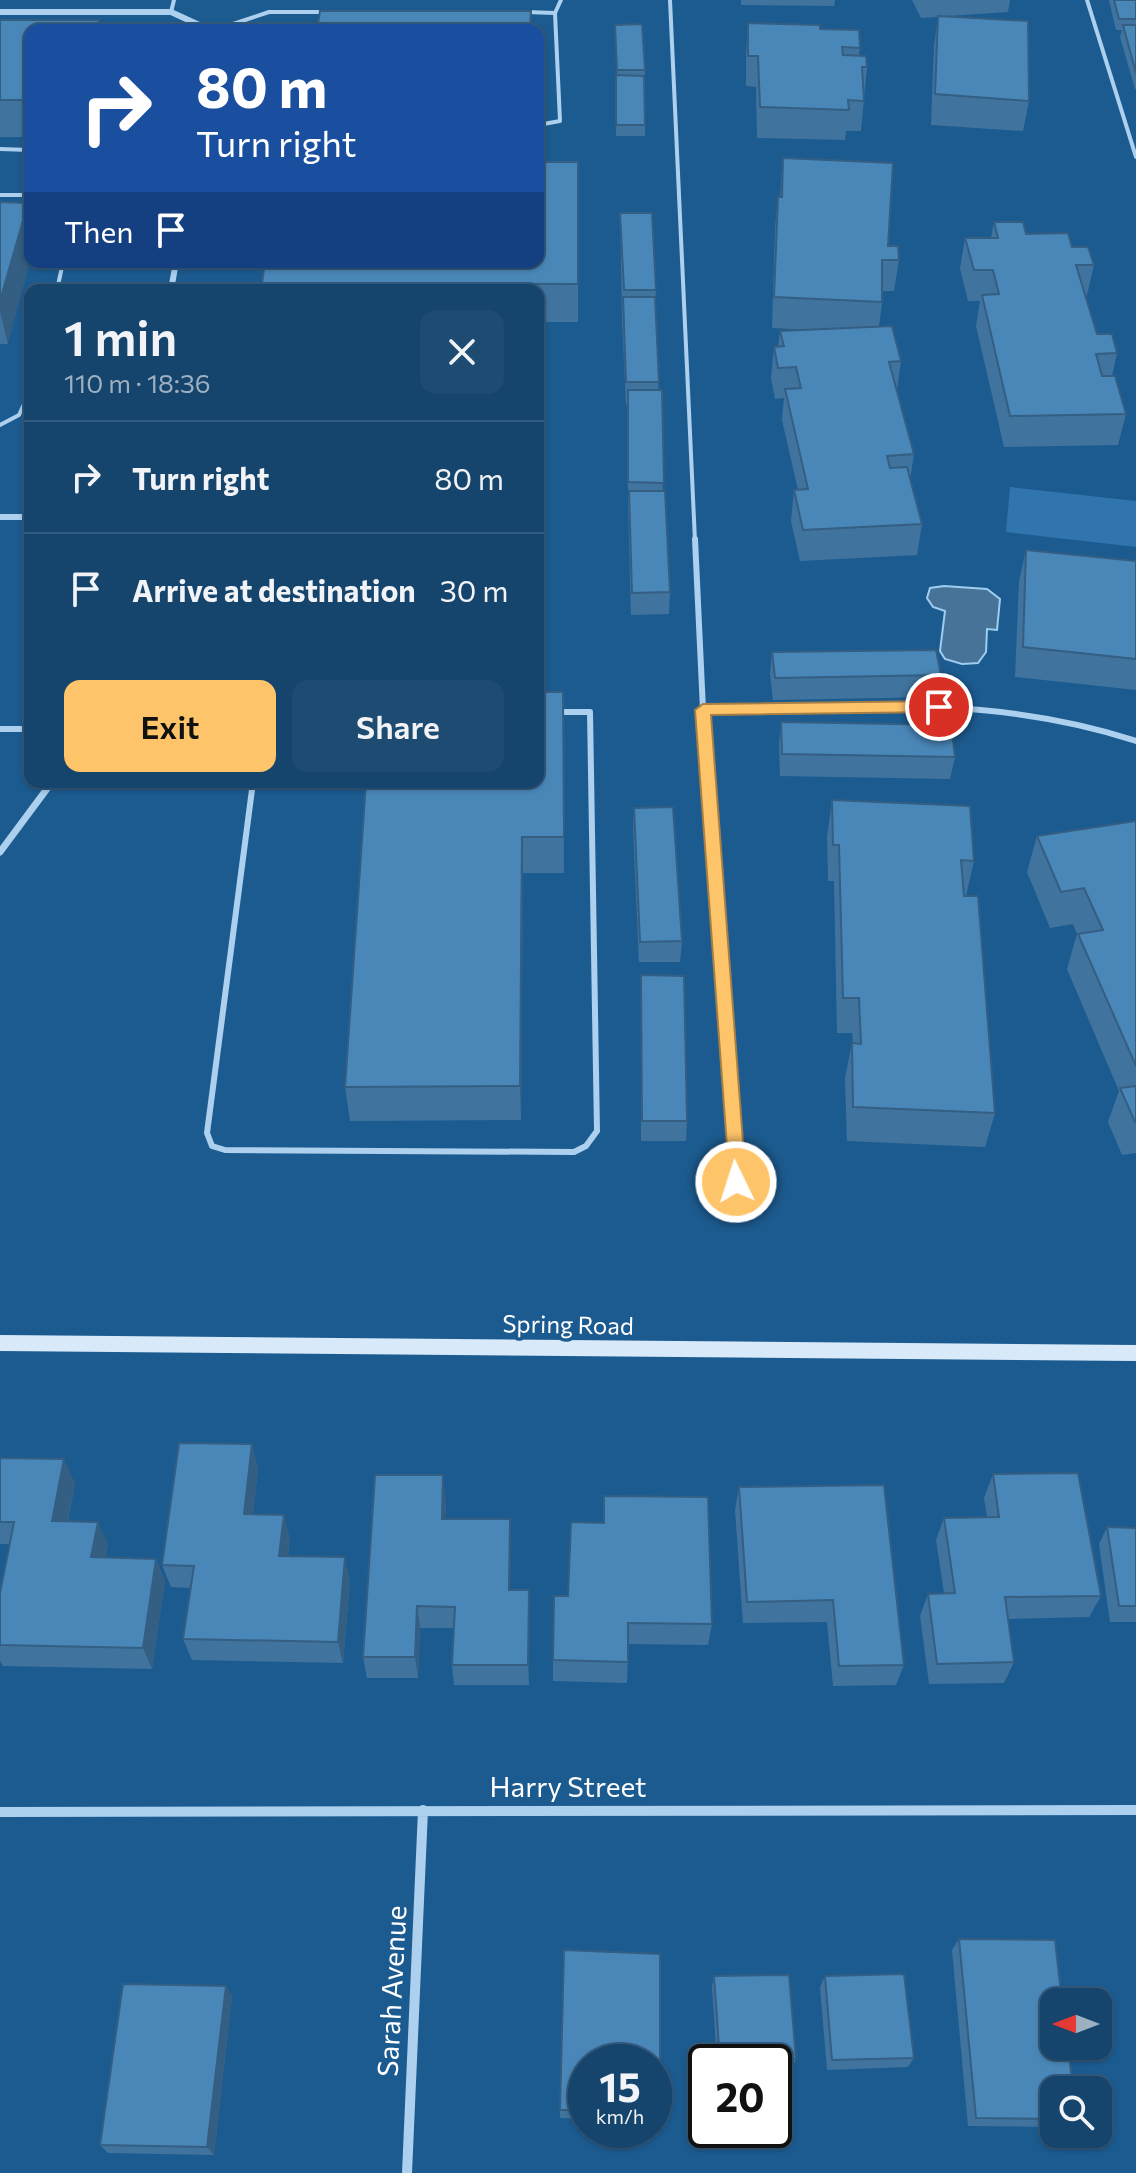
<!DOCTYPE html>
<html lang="en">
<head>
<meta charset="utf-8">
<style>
	:root { --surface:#15446c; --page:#1e4b72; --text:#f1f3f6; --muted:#9db0c2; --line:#345c7f; --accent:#fec46a }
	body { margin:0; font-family:Commissioner,sans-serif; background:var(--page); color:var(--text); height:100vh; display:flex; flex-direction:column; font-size:30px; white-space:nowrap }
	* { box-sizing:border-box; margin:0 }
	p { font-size:26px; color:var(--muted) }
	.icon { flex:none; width:44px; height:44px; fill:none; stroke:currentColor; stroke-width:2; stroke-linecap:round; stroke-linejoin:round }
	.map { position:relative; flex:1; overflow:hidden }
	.sheet { position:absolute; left:24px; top:284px; width:520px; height:504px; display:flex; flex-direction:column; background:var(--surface); border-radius:16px; box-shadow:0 2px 6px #0004,0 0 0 2px var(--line) }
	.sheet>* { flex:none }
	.guide { position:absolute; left:24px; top:24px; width:520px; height:244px; border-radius:16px; box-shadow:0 2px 6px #0004,0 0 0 2px var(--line); background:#1a4fa0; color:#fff; overflow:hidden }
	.needle { width:52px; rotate:270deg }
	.fabs { position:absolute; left:1040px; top:1988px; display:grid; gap:16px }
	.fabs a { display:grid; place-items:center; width:72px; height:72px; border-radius:16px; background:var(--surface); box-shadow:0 2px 6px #0004,0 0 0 2px var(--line); font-size:40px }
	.speed { position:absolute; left:568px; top:2044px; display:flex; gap:16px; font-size:40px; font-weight:700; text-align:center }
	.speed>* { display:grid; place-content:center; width:104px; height:104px; border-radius:50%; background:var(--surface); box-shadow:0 2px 6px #0004,0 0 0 2px var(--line); line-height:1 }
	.speed small { font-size:20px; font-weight:400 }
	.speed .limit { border:4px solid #111; border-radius:12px; background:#fff; color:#111 }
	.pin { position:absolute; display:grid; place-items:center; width:68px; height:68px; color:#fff; margin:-34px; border:4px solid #fff; border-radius:50%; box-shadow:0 2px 8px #0007 }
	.me { position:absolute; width:88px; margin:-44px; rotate:356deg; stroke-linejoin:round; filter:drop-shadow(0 0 6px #0008) }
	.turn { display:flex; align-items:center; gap:28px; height:168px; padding:0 40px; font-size:36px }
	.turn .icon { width:104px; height:104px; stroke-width:2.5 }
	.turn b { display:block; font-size:56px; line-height:68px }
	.then { display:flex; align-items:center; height:76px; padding:0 40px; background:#0003; gap:16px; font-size:30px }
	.round { display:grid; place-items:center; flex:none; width:84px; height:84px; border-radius:16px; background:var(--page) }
	.headline { display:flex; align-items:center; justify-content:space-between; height:136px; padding:0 40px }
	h1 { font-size:48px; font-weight:600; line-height:60px }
	.button { display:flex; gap:16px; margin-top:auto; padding:16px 40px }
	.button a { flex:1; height:92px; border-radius:16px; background:var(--accent); color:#111; font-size:32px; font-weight:600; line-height:92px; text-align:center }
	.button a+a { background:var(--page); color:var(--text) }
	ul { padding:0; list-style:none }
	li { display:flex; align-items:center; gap:24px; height:112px; padding:0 40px; border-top:2px solid var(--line) }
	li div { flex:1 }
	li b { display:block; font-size:30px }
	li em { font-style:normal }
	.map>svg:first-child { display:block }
</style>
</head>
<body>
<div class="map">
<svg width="1136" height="2173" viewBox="0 0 1136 2173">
	<rect width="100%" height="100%" fill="#1c5b90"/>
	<path fill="#3075ae" d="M1010,487L1136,501V547L1006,532Z"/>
	<path fill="#487399" stroke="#9fcdf0" stroke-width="2" d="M944,586L987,589L1000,599L997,630L987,629L986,652L978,663L962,664L945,659L940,651L945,611L933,607L927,598L930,588Z"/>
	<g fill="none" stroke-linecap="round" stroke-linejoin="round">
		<path stroke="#acd0ee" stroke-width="4" d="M670,0L695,541
			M1087,0L1136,157
			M171,12L174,0
			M526,12L555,13
			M215,30L269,12H327
			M538,125L560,121L555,13L561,0
			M0,149L30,150
			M0,195H30
			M57,290L63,262
			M0,425L19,415L30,391"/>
		<path stroke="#acd0ee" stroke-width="6" d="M695,539L703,710L736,1182
			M703,710C852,706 992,694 1136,741
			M0,729H30
			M253,782L207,1133L212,1146L225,1150L574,1152L586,1146L597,1131L590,712H559"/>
		<path stroke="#acd0ee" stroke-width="6" d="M0,12H171L210,30
			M171,290L176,262
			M0,517H30"/>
		<path stroke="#acd0ee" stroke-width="7" d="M0,852L52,782"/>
		<path stroke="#acd0ee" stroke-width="10" d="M0,1812L1136,1810
			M407,2173L423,1810"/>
		<path fill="#d8eafa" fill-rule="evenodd" d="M0,1335L1136,1345V1361L0,1351Z"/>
	</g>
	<path fill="#40749f" d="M741,0H835L834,6L741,5Z
		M912,0H1010L1008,12L948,16L1029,101L1023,131L931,125L934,46L938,17L921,18Z
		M1109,0H1136V89H1135L1120,37L1122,30H1116Z
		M0,20H99L101,30H30V137H0Z
		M748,23L820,29L860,48L859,55L867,67L861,131H846L845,140L757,138L756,87L746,86V53Z
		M615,25L645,70V136H616L617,75Z
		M783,158L888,246L899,260L894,291H882V302L879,327L901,361L897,390L914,454L910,480L922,524L917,555L800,561L791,521L794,490H798L782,420L784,398L775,399L771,378L774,347H778L780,331L812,330L772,328L775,227L778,197H780Z
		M578,162V322H538V290H263L262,283Z
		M0,202L8,344H0Z
		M620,213L656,290L655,306L663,491L670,592L669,614L631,615L628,505V405H626L622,320Z
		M994,222L1072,247L1094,265L1087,295L1085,296L1097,334L1117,353L1112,376L1126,414L1118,445L1004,447L976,326L980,301H968L960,269L965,238H991Z
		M1026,550L1136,561V690L1015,677L1019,581Z
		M772,652L941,675L936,697L773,700L770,674Z
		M563,692L564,873H523L521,1120L350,1121L345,1087Z
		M781,722L955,757L950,779L780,776L779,744Z
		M832,800L974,861L966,896L995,1113L985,1147L847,1141L845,1078L852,1043H853L852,1033H837L834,881H828L827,837Z
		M634,808L682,941L680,962H639L633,829Z
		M1136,821V1153L1122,1155L1108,1122L1119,1091L1067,969L1077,934L1073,924L1050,928L1027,872L1037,836Z
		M641,975L687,1121L686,1141H641Z
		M0,1458L75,1483L68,1521L108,1544L105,1558L156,1559L165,1581L152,1669L3,1666L0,1661V1593L10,1544H0Z
		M258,1468L253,1514L290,1538L288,1556L350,1580L343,1663L192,1660L183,1639L190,1588L171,1587L162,1565Z
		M993,1474L1101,1596L1089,1617L1008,1619L1014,1662L1004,1683L929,1684L920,1616L928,1594L944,1593L936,1540L944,1518L987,1517L984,1498Z
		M739,1487L904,1665L896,1685L833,1686L827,1622L743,1623L735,1510Z
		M604,1496L712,1624L708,1645L628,1644L627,1683L553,1681V1660L568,1596L603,1523Z
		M446,1499L445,1519H510L511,1542L510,1590H529V1685H454L452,1665L454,1628H420L418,1678H367L363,1657Z
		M1107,1527L1136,1528V1622H1110L1099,1544Z
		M959,1939L1054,2090V2127L968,2126L952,1950Z
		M564,1950L660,1954V2112L658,2120H654V2062H586V2119L560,2118Z
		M714,1976L796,2059L792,2069H774V2062H717L712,1987Z
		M825,1976L914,2058L908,2067L827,2070L820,1987Z
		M232,1996L214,2155L108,2153L100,2145Z"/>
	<path fill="#345e82" d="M28,203L30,212V262L8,344L0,312V301Z
		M522,837L523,873L521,1120L520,1086Z
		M252,1444L258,1468L251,1537L244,1514Z
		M64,1459L75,1483L63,1544L52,1521Z
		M443,1475L446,1499L444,1542L442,1519Z
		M284,1515L290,1538L285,1578L279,1556Z
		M510,1519L511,1542L510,1612L509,1590Z
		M98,1522L108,1544L102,1580L91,1557Z
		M345,1557L350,1580L343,1663L338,1642Z
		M156,1559L165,1581L152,1669L143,1648Z
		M529,1590V1685L528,1665Z
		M417,1606L420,1628L418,1678L415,1657Z
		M226,1986L232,1996L214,2155L207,2147Z"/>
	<path fill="#4a87b9" stroke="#345e82" stroke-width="2" d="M1114,0H1136V19H1119Z
		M320,11H531L530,30H317Z
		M938,16L1028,21L1029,101L935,94Z
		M0,20H99L97,30H30V100H0Z
		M748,23L820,25V29L859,30L860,48L842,47L843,55L866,56L867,67H862L864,101L848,100L849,110L760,107L758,56H748Z
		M642,24L645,70H617L615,25Z
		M1123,25H1136V73Z
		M616,75L644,76L645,125H616Z
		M783,158L893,163L888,246H898L899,260H882V302L774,297L778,197H782Z
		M538,162H578V284L262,283L265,262H538Z
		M0,202L28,203L0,301Z
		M620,213H652L656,290H624Z
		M994,222H1023L1026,234L1068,233L1072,247H1088L1094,265H1076L1097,334H1112L1117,353L1096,354L1102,376H1115L1126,414L1010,416L982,295L999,294L993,270H974L965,238H998Z
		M623,297H655L659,382H626Z
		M892,326L901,361L889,362L914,454L887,456L890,468L907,467L922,524L803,530L794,490L808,489L785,389L801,388L796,367L778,368L774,347L784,346L780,331Z
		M628,390H662L664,483L628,482Z
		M629,491H665L670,592L632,593Z
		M1026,550L1136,561V659L1023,647Z
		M936,650L941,675L775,678L772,652Z
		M538,692H563L564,837H522L520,1086L345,1087L366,782H538Z
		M781,722L951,725L955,757L782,754Z
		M832,800L970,806L974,861L961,860L964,896H978L995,1113L853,1107L852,1043L861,1044L859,998H843L839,845H833Z
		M673,807L682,941L640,942L634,808Z
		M1136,821V1066L1078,934L1103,930L1084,888L1061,892L1037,836Z
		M641,975L684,976L687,1121H642Z
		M1136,1086V1122H1135L1120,1088Z
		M179,1443L252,1444L244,1514L284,1515L279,1556L345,1557L338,1642L183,1639L194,1566L162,1565Z
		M0,1458L64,1459L52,1521L98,1522L91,1557L156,1559L143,1648L0,1645V1593L14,1522H0Z
		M1078,1473L1101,1596L1005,1597L1014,1662L937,1664L928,1594L955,1593L944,1518L999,1517L993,1474Z
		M375,1475H443L442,1519H510L509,1590H529L528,1665H452L455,1607L417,1606L415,1657H363Z
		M884,1485L904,1665L839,1666L833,1600L747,1602L739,1487Z
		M604,1496L708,1497L712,1624L628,1623V1662L553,1660L554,1596H568L571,1522L604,1523Z
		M1107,1527L1136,1528V1606H1119Z
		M959,1939L1055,1940L1062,2002H1054V2046H1068L1073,2090H1054V2119L976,2118Z
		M564,1950L660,1954V2112H654V2062H586V2110H560Z
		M904,1974L914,2058L832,2060L825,1976Z
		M789,1975L796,2059L720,2061L714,1976Z
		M123,1984L226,1986L207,2147L100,2145Z"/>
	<path fill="#fec46a" stroke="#a57f45" stroke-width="2" d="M939,701L946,707L939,712L711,715L746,1182L743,1188H730L695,710L703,704Z"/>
	<g text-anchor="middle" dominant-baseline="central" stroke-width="7" stroke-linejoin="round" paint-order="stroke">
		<g font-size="24" fill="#fff" stroke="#1c5b90">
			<text transform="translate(568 1324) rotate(1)">Spring Road</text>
		</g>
		<g font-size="28" fill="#fff" stroke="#1c5b90">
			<text x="568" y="1786">Harry Street</text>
			<text transform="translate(391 1991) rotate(-87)">Sarah Avenue</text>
		</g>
	</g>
</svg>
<div class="fabs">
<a><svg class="needle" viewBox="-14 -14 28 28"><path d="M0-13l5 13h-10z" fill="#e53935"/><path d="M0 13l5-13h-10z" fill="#9db0c2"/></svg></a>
<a><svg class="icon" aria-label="search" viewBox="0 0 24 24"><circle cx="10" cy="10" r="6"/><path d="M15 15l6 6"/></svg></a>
</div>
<div class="speed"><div>15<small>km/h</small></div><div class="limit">20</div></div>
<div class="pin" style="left:939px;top:707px;background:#d93025"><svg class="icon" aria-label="arrive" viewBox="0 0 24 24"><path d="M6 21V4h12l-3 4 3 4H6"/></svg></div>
<svg class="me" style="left:736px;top:1182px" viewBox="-20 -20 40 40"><circle r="17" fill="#fec46a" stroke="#fff" stroke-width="3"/><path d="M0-11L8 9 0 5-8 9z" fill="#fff"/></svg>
<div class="guide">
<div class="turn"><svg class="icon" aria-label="right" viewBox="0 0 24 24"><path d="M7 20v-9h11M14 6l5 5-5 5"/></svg><div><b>80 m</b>Turn right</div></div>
<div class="then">Then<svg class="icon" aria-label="arrive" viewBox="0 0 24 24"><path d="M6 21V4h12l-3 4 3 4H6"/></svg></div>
</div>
<section class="sheet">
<div class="headline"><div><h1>1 min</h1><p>110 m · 18:36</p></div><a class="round"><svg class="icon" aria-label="close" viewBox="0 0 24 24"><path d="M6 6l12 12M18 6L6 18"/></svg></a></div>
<ul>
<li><svg class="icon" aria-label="right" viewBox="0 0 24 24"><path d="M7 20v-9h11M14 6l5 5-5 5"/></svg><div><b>Turn right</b></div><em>80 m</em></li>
<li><svg class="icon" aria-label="arrive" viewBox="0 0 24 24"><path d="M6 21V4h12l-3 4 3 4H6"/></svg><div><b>Arrive at destination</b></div><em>30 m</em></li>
</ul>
<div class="button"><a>Exit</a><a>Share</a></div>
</section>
</div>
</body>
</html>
